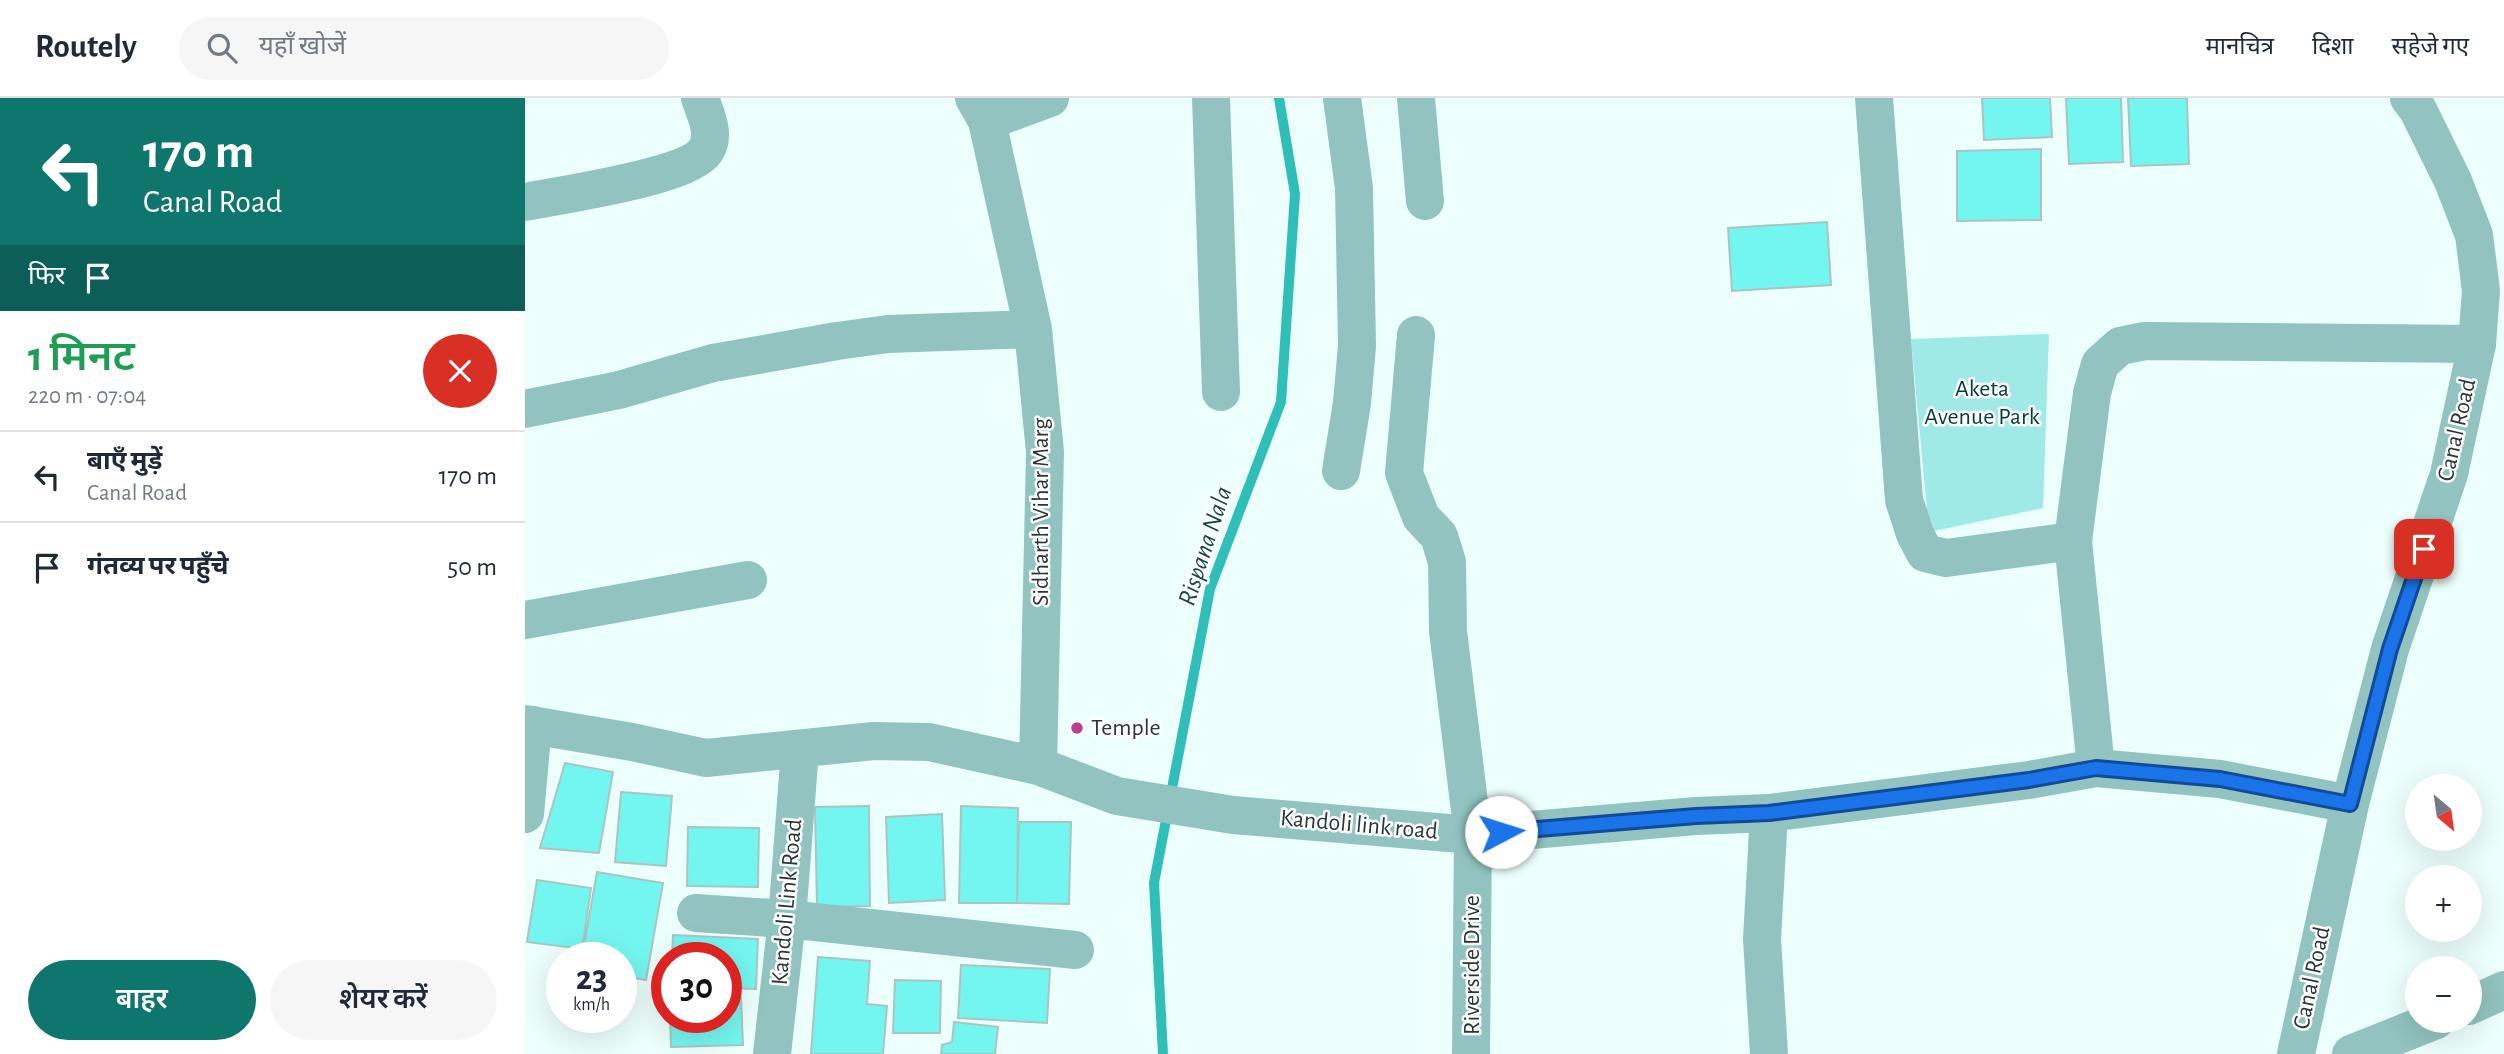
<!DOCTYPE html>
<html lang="hi">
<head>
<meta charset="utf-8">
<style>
	:root { --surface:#fff; --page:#f6f6f7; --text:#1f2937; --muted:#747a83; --line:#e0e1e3; --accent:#0f766e }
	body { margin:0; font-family:"Alegreya Sans","Noto Sans Devanagari",sans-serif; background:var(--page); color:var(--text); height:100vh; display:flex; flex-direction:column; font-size:26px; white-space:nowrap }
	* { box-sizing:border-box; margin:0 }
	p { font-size:23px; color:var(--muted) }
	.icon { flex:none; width:38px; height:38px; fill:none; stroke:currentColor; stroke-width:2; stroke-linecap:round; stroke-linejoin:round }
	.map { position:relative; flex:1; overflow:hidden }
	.panel { display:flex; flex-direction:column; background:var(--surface); width:525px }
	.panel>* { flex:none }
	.hud { background:#0f766e; color:#fff; overflow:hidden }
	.needle { width:46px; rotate:151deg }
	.controls { position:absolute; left:1880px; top:676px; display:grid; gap:14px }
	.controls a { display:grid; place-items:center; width:77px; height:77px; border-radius:50%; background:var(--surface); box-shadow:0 7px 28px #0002; font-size:35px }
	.speed { position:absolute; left:21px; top:844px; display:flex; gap:14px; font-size:35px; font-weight:700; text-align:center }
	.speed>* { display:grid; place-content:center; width:91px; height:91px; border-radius:50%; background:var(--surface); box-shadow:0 7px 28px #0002; line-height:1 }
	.speed small { font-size:18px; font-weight:400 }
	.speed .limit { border:10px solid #d22; background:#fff; color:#111 }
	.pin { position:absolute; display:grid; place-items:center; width:60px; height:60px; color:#fff; margin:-30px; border-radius:14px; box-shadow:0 4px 10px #0006 }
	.me { position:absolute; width:77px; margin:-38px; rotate:85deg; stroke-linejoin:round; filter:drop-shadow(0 0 5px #0008) }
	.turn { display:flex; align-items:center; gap:24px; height:147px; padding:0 28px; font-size:32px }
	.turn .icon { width:91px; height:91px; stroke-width:2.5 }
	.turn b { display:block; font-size:49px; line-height:60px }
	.then { display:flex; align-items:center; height:66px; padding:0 28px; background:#0003; gap:14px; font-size:26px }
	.round { display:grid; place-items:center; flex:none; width:74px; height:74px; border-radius:37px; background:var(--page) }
	.head { display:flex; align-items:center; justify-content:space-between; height:119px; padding:0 28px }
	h1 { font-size:42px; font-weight:600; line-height:52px; color:#1e9e55 }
	.action { display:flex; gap:14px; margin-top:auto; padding:14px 28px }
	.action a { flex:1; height:80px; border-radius:42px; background:var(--accent); color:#fff; font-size:28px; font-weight:600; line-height:80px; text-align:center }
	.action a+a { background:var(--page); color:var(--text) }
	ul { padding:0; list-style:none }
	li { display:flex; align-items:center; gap:21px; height:91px; padding:0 28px; border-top:2px solid var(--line) }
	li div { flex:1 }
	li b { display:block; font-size:26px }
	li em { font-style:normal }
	header { display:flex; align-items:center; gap:42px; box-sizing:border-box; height:98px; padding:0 35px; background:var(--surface); border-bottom:2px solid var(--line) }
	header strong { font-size:33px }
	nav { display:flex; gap:38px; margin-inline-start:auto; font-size:24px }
	.search { width:490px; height:63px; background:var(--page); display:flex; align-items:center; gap:18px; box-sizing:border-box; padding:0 24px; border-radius:38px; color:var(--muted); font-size:26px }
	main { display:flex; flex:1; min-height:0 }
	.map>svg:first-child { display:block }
</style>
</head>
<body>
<header>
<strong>Routely</strong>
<div class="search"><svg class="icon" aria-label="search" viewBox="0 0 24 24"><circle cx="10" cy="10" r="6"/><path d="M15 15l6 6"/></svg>यहाँ खोजें</div>
<nav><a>मानचित्र</a><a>दिशा</a><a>सहेजे गए</a></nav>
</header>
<main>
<section class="panel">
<div class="hud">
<div class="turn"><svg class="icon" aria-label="left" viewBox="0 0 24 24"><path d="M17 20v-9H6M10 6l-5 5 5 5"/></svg><div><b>170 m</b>Canal Road</div></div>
<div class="then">फिर<svg class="icon" aria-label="arrive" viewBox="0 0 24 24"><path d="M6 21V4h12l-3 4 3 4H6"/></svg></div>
</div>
<div class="head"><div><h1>1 मिनट</h1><p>220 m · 07:04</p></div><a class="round" style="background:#d93025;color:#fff"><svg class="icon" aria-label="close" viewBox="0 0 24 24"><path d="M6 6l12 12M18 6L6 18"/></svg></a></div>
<ul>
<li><svg class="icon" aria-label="left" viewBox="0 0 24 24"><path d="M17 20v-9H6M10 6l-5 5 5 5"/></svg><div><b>बाएँ मुड़ें</b><p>Canal Road</p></div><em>170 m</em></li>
<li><svg class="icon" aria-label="arrive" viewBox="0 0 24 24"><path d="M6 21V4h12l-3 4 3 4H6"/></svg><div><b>गंतव्य पर पहुँचे</b></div><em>50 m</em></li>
</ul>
<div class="action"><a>बाहर</a><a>शेयर करें</a></div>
</section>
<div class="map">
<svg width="1979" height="956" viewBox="0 0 1979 956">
	<rect width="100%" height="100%" fill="#edfffd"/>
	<path fill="#9feae6" d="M1524,236L1518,410L1404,434L1386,241Z"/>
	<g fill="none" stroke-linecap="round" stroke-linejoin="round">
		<path stroke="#30beb9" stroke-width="10" d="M638,956L629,785L685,491L756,304L770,96L754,0"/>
	</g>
	<path fill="#74f6f0" stroke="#a9c5c3" stroke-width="2" d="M1457,0H1525L1527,39L1459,42Z
		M1541,0H1596L1598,64L1544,66Z
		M1603,0H1662L1664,66L1606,68Z
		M1516,51V122L1432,123V53Z
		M1302,124L1306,187L1207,193L1203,130Z
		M40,665L88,674L74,755L15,750Z
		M96,694L147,698L141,768L90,764Z
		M344,708L345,808L292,809L290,709Z
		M436,708L493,710L492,805H434Z
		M417,716L420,802L364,805L361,719Z
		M494,724H546L544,806L492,805Z
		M163,729L234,730L233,789L162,788Z
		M72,774L138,785L121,882L96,878V859H57Z
		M12,782L66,790L57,851L2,844Z
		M148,837L233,841L231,891L201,890V859H147Z
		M293,859L345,863L342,906L362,908L358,956H286Z
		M436,867L525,871L522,925L433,920Z
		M370,882L416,883L415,935H368Z
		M201,900H216L218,947L146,949L145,919H201Z
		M429,924L473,929L470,956H416L417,947L427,944Z"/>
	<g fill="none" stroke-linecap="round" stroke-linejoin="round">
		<path stroke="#92c3c0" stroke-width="38" d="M449,0L462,23L508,231L520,354L513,668
			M686,0L696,294
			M891,0L900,103
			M1349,0L1379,402L1390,436L1400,455L1421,460L1548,443
			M462,23L525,0
			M0,104C34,97 164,79 181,52C191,36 180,15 175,0
			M891,237L879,375L896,419L914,438L922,464L923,533L948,737L946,956
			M0,311L94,292L188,265L312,243L363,236L508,231
			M816,373L827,305L832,248L829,90L817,0
			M0,522L223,482
			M0,626L107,644L181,660L349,643L404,644L513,668L592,698L708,717L948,737L1171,718L1244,715L1504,682L1571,670L1695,681L1825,706
			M1571,670L1548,443L1567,295L1575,266L1595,248L1620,243L1952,246
			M1244,715L1237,841L1244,956
			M0,716L8,627
			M171,815L262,821L550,852
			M1944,908L1979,892
			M247,956L262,821L275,652
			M1826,956L1911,922"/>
		<path stroke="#92c3c0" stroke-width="38" d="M1771,956L1825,706L1865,551L1924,376L1952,246L1956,193L1949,137L1928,83L1893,12L1884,0"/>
	</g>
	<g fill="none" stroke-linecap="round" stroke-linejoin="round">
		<defs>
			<path id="route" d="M976,734L1171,718L1244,715L1504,682L1571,670L1695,681L1825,706L1865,551L1899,451"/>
		</defs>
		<use href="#route" stroke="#114b97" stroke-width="18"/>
		<use href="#route" stroke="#1a73e8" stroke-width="12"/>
	</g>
	<circle fill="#b63e93" stroke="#fff" stroke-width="2.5" cx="552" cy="630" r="7"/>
	<g text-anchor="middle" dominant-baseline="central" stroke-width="5" stroke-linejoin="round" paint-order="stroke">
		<g font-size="24" fill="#003e3c" stroke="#fff">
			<text x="1457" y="291">Aketa<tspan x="1457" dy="28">Avenue Park</tspan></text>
		</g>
		<g font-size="24" fill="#2a3635" stroke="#fff">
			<text transform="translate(1932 332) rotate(-77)">Canal Road</text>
			<text transform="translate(516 414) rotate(-90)">Sidharth Vihar Marg</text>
			<text transform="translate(834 727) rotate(5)">Kandoli link road</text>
			<text transform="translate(262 804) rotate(-85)">Kandoli Link Road</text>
			<text transform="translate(947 867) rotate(-90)">Riverside Drive</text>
			<text transform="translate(1787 880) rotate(-78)">Canal Road</text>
		</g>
		<g font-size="24" fill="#2a3635" stroke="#fff" text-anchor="start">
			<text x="566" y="630">Temple</text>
		</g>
		<g font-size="26" font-style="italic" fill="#0f4a48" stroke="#fff">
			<text transform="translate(680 448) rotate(-72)">Rispana Nala</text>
		</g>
	</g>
</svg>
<div class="controls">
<a><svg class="needle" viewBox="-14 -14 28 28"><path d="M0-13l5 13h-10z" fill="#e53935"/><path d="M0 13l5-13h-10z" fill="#747a83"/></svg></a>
<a>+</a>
<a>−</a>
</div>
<div class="speed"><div>23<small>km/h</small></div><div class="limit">30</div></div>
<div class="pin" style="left:1899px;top:451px;background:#d93025"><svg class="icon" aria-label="arrive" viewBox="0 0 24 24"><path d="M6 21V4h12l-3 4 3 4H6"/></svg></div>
<svg class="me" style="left:976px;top:734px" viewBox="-20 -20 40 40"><circle r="19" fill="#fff"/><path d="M0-13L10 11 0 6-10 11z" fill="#1a73e8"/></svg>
</div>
</main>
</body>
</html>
